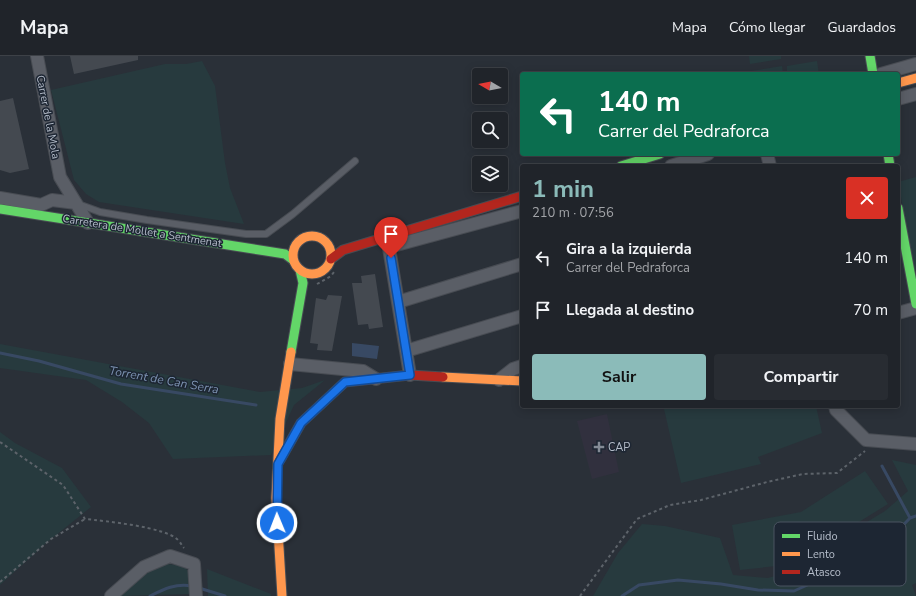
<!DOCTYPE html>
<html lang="es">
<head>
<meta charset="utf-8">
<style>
	:root { --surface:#20242a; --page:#282c32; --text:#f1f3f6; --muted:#a2a4a8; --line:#3d4147; --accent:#8bbbb9 }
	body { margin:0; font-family:"Nunito Sans",sans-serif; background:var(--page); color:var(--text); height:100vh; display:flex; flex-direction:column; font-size:15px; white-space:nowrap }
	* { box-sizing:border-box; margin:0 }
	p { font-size:13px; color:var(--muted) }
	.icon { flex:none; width:22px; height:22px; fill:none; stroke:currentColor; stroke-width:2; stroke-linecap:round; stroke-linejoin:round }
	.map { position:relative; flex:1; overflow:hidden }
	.details { position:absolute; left:520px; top:108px; width:380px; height:244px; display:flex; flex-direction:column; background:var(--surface); border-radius:4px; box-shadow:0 2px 10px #0003,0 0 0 1px var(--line) }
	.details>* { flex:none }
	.top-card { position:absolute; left:520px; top:16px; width:380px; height:84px; border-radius:4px; box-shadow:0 2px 10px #0003,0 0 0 1px var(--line); background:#0b6e4f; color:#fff; overflow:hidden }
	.needle { width:26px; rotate:280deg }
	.tools { position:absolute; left:472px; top:12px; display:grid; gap:8px }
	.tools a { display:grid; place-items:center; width:36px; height:36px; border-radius:4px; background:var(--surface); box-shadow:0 2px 10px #0003,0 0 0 1px var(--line); font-size:20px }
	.pin { position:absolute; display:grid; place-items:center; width:34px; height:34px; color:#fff; margin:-41px -17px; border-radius:50% 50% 50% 0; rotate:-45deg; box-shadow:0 0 4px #0007 }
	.pin .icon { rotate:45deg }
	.me { position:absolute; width:44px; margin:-22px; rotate:359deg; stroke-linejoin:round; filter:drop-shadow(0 0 3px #0008) }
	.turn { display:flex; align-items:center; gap:14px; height:84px; padding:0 12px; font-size:18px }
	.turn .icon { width:52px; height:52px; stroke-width:2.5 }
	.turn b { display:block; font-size:28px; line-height:34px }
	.round { display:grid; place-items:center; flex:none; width:42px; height:42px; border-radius:4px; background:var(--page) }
	.head { display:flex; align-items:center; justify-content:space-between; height:68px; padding:0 12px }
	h1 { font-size:24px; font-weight:700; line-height:30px; color:var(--accent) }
	.primary-button { display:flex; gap:8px; margin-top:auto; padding:8px 12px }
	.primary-button a { flex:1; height:46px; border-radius:4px; background:var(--accent); color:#111; font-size:16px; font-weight:700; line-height:46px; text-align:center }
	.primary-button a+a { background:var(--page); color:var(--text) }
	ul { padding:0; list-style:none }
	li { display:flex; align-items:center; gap:12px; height:52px; padding:0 12px }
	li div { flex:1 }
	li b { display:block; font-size:15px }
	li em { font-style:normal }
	header { display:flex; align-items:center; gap:24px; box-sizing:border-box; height:56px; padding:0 20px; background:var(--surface); border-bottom:1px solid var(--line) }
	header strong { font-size:19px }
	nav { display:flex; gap:22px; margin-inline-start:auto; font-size:14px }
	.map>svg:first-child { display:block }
</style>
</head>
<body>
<header>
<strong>Mapa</strong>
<nav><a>Mapa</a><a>Cómo llegar</a><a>Guardados</a></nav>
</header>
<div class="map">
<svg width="916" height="540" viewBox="0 0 916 540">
	<rect width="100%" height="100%" fill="#2a3038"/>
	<path fill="#31303e" d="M607,358L619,416L592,423L577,365Z"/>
	<path fill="#273a3e" d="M749,0H781V3L750,8Z
		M202,5L215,30L225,107L230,132L244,168L99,146L86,138L74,124L51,34L165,8H186Z
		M817,5L819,18H787V10Z
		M782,10L783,18H751V15Z
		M916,121V218L898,126Z
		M0,288L260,336L302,332L325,324L294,349L271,399L173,403L149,367L122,346L86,324L0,312Z
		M676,350H816L822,377L758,401L761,408L681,427L664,353Z
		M0,376L15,387L62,412L91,451L45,488L0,529Z
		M892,404L916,409V527L912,529L916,540H593L618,497L642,468L665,470L720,482L733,519L768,522L806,511L822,492L842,478L857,472L885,455L908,435Z
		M865,415L888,448L820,490L804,507L740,514L732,469L801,456Z
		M167,508L185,510L190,520L191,538L120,540L149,513Z
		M207,513L271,538V540H208Z"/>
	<path fill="#384963" d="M352,287L379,290L377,303L352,300Z"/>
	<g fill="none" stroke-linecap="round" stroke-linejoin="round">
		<path stroke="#384963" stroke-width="3" d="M0,297L39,305L121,328L256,349
			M882,410L910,462
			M199,532L225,540
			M150,540C164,533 176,527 192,530
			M622,540L639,529L678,524L721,528L758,534L794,535L854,508L886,487L910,462L916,460"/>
	</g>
	<path fill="#444950" d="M70,0H138V4L74,18Z
		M13,42L29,113L10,117L0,114V45Z
		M375,218L383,271L369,273L368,268L358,269L352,227H362L361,220Z
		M328,239L342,240L332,295L317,294L318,288L310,287L316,242L326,244Z"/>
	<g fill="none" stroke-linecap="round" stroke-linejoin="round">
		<defs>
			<path id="lane" d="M78,148L100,156L147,164L246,178H266L293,158L355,105"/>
			<path id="street" d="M37,0L60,121L88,167
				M881,18L916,8
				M898,43L916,38
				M767,98L770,110
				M671,110L708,98
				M0,142L41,149L52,144L76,147
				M387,180L410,319
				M389,191L522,155
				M398,246L522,208
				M898,257L916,252
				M406,295L522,260
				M290,308L363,315L376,323
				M499,324L513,313L522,310
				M835,350L836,354L866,384L916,388
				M111,540L144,511L170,500L194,508L196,540"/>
			<path id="fast" d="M870,0L873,18
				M888,98L890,110
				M621,110L660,98
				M898,152L916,248
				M0,153L285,198L293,204
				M291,296L303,227L300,214"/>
			<path id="slow" d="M898,27L916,22
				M293 199a19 19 0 1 1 38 0a19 19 0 1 1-38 0Z
				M443,321L522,325
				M282,540L276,442L280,363L291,296"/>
			<path id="jam" d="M331,203L343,194L522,140
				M280,404L301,367L345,326L410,319L443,321"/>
		</defs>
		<use href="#lane" stroke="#484c53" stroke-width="8"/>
		<use href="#street" stroke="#484c53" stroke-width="14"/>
		<use href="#fast" stroke="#484c53" stroke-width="11"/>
		<use href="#slow" stroke="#484c53" stroke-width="11"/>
		<use href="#jam" stroke="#484c53" stroke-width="11"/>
		<path stroke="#5d636a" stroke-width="2" stroke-dasharray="3 3" stroke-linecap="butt" d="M317,228L331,220L334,216
			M0,386L63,429L85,463C105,465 166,471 178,484C181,487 182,490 184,492
			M0,526L51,483L85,463
			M580,540L637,463L670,449L701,444L767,426L803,418L837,417L865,395"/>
		<use href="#lane" stroke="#5a5e66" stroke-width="6"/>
		<use href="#street" stroke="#5a5e66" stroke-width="12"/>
		<use href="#fast" stroke="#63d668" stroke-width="9"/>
		<use href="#slow" stroke="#ff974d" stroke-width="9"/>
		<use href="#jam" stroke="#b3261e" stroke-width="9"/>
	</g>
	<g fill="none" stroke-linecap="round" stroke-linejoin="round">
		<defs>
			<path id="route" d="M277,467L278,408L301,367L345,326L410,319L391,202"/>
		</defs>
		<use href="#route" stroke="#114b97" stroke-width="10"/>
		<use href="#route" stroke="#1a73e8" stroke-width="7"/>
	</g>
	<path fill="#848b96" stroke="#1d2633" stroke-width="1.5" d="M597 385h4v4h4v4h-4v4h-4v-4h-4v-4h4z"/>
	<g text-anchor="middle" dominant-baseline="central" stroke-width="3" stroke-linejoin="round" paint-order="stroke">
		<g font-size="11" fill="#b4bcc9" stroke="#1d2633">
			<text transform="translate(48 61) rotate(79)">Carrer de la Mola</text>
			<text transform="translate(142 175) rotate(9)">Carretera de Mollet a Sentmenat</text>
		</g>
		<g font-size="11" fill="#b4bcc9" stroke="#1d2633" text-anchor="start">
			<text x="608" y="391">CAP</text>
		</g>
		<g font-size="12" font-style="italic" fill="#7c92b1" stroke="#1d2633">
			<text transform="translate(164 324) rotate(10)">Torrent de Can Serra</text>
		</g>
	</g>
	<rect x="774" y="466" width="132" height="64" rx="6" fill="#1d2633" stroke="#4a5360" stroke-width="1"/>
	<rect x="782" y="478" width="18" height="4" fill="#63d668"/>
	<rect x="782" y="496" width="18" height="4" fill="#ff974d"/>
	<rect x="782" y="514" width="18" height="4" fill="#b3261e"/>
	<g font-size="11" fill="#b4bcc9">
		<text x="807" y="484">Fluido</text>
		<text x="807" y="502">Lento</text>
		<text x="807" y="520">Atasco</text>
	</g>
</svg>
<div class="tools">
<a><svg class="needle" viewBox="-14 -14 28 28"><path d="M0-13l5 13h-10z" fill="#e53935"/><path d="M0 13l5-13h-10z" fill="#a2a4a8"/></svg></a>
<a><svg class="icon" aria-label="search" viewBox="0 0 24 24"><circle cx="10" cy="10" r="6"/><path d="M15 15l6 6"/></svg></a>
<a><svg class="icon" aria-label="layers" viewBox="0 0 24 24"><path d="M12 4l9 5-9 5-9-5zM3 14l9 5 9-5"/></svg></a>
</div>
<div class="pin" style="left:391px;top:202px;background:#d93025"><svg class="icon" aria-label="arrive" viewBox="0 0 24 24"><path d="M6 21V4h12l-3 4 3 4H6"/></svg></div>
<svg class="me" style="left:277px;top:467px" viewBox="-20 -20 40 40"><circle r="17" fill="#1a73e8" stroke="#fff" stroke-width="3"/><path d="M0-11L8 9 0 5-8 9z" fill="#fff"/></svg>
<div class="top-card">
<div class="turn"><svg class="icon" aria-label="left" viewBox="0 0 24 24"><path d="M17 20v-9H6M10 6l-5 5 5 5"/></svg><div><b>140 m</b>Carrer del Pedraforca</div></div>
</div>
<section class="details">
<div class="head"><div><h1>1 min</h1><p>210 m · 07:56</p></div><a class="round" style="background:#d93025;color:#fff"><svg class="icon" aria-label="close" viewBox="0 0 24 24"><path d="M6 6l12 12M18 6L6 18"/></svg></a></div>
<ul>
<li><svg class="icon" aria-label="left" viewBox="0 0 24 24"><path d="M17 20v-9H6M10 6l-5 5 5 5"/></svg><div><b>Gira a la izquierda</b><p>Carrer del Pedraforca</p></div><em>140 m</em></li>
<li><svg class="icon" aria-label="arrive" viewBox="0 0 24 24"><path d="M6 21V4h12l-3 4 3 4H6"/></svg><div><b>Llegada al destino</b></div><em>70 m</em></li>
</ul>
<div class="primary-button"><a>Salir</a><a>Compartir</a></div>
</section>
</div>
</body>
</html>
